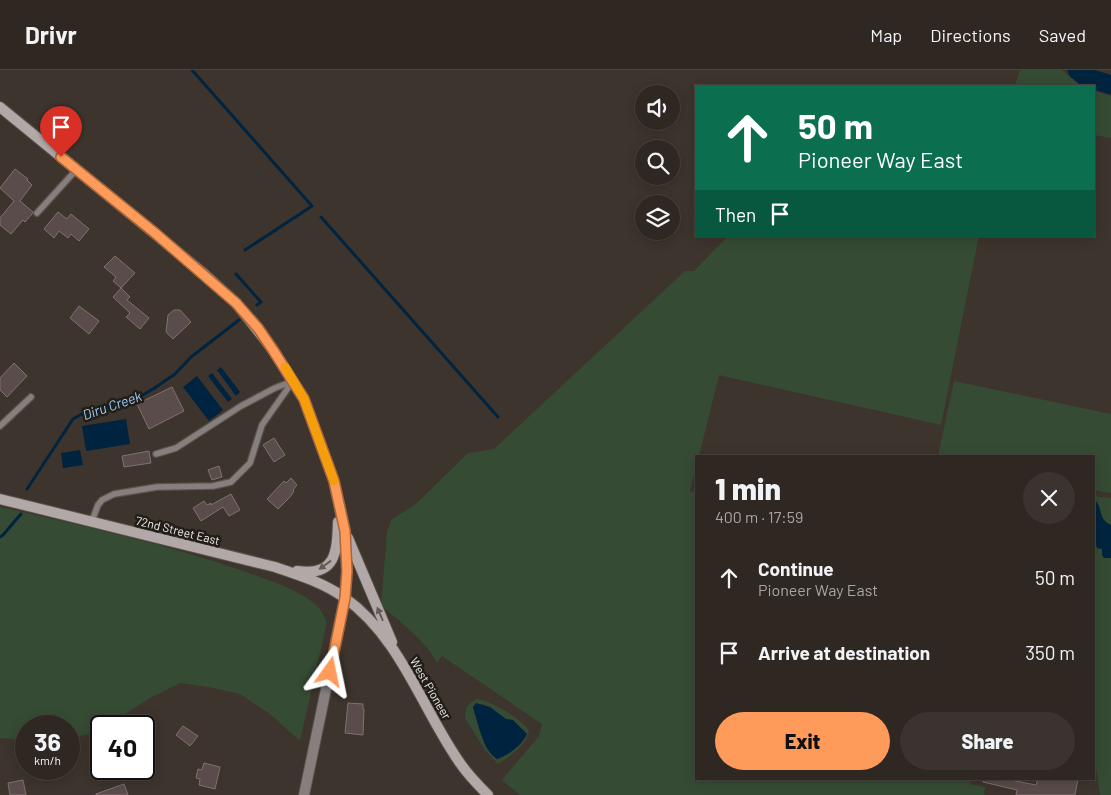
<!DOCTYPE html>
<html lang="en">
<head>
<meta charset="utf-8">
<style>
	:root { --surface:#2e2722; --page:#3a332f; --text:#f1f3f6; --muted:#a7a5a5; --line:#494440; --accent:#ff9b5a }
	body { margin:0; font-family:Barlow,sans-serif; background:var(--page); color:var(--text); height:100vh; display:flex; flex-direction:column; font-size:19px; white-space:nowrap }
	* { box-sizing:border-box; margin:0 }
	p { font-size:16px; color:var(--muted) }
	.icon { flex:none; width:28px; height:28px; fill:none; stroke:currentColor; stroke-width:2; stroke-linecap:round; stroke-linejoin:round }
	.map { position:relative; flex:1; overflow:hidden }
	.panel { position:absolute; left:695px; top:385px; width:400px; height:325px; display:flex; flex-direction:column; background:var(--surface); border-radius:0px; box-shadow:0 2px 12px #0003,0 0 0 1px var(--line) }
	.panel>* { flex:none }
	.hud { position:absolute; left:695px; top:15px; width:400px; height:152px; border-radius:0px; box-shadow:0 2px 12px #0003,0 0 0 1px var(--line); background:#0b6e4f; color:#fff; overflow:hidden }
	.controls { position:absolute; left:635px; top:15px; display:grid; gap:10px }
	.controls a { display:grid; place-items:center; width:45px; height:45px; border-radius:50%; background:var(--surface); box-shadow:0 2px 12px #0003,0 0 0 1px var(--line); font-size:25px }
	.speed { position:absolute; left:15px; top:645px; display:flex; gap:10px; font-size:25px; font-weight:700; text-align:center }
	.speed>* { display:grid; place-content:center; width:65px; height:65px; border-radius:50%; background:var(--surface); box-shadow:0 2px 12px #0003,0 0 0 1px var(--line); line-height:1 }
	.speed small { font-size:12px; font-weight:400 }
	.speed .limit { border:2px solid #111; border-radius:8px; background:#fff; color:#111 }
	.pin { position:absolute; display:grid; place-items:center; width:42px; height:42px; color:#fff; margin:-51px -21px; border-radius:50% 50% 50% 0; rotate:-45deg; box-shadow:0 0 5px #0007 }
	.pin .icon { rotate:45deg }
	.me { position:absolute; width:55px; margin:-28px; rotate:12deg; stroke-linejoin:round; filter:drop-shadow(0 0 4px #0008) }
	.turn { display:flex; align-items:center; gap:18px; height:105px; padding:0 20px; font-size:22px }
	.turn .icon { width:65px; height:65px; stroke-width:2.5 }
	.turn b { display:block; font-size:35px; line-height:42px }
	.then { display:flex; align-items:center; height:48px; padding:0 20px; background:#0003; gap:10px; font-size:19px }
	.round { display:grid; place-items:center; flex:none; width:52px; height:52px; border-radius:26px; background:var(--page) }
	.head { display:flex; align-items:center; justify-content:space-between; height:85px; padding:0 20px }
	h1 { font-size:30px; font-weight:800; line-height:38px }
	.action { display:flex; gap:10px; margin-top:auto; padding:10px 20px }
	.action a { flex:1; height:58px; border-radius:30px; background:var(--accent); color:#111; font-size:20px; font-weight:800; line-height:58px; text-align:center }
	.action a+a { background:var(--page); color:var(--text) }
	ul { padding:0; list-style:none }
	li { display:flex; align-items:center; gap:15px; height:75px; padding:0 20px }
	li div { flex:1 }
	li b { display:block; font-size:19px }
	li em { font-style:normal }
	header { display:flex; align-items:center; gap:30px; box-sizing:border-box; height:70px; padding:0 25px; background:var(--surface); border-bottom:1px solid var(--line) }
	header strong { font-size:24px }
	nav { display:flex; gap:28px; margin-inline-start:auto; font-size:18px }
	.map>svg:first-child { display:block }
</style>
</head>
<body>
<header>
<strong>Drivr</strong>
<nav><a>Map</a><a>Directions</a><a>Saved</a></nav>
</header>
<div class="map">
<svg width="1111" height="725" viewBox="0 0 1111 725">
	<rect width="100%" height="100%" fill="#3d342d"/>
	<path fill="#364b34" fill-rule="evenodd" d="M1020,0H1062L1081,16H1016L1015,15Z
		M1094,21L1111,26V68L1094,65Z
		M728,166H979L941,355L719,305L699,386H696V396L690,421L696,422V709H971L970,714L985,717L984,724L987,725H520L502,710L539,666L542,654L442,586L437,593C425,570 400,552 381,535L387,462L391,450L417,433L468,383L494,379L685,201H694Z
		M954,311L1111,344V423L1094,420V386H938Z
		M1094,426L1111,428V455C1097,448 1104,439 1094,429Z
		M0,437C83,456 166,474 246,502C268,510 300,520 317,536C322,540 324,547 327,552L300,671L270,644L240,624L208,617L180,613L148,629L107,656H101V660L97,663L69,668V656H26V670L0,668Z
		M1094,452L1102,479V485L1111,488V725H1100L1094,685Z
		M477,629C492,631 520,648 529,660C528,674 509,687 498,694L485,680L465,648L466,639L471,632ZM483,634L506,649L513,651L527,664C522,675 509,685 497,689L486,678L473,637Z"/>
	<path fill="#00243f" d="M221,297L240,322L236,326L217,300Z
		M212,303L232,329L228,332L208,306Z
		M197,306L223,340L209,351L183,317Z
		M126,349L130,374L86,381L82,356Z
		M80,380L83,395L63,398L61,383Z
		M1094,429C1104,439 1097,449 1111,455V488H1104L1102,485V479L1097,478L1095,473Z
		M476,633L490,637L506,649L513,650L527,664C522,675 509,685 497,689C483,680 478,654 473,637Z"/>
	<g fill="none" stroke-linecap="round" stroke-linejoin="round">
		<path stroke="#00243f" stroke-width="3" d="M192,0L312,136L245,180
			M321,147L498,347
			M236,204L261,232L257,235
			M27,419L73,349L89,340L116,335L136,329L153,319L175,304L191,287L239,250
			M0,467L3,465L21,444"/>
		<path stroke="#00243f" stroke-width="19" d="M1077,0L1086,7L1111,15"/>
	</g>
	<path fill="#594c4a" stroke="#7f716f" d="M15,99L28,109L27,110L32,115L20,131L33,142L32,144L25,152L23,150L11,164L0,155V148L14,131L0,118Z
		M58,142L67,149L71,144L89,159L79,171L71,164L68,168L59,161L54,168L44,159Z
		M115,186L135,203L121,218L130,227L127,230L149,248L140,259L126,247L130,243L113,227L121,218L113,211L116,207L104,197Z
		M79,236L99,251L89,264L70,248Z
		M174,240H180L191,252L173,269L166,262L168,245Z
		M14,293L27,306L7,327L0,320V308Z
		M172,317L184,341L149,359L137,334Z
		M274,368L285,385L274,392L263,375Z
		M149,381L151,393L124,397L122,386Z
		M219,396L222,407L212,410L208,400Z
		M291,408L297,415L293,420L294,421L290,427L278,439L267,429L284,411L286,413Z
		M231,424L240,440L229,446L223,437L201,451L193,438L204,431L207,435L211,433V435Z
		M348,633L363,634V639H364L363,665L345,663Z
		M183,656L198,666L190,676L176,665Z
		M204,693L220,697L215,719L199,715L200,709L196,708L198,699L202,700Z
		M984,709H1006L1036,715L1038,709H1078L1075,725H1016L1017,720L983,712Z
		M23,710L26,725H10L8,713Z
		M124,714L128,725H96V724Z"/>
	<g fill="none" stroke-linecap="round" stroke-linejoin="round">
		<defs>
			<path id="service" d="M37,143L77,99
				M0,356L31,327
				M156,384L176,378L241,336L275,318L293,311
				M92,451L98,435L102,430L114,424L157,417L213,416L231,412L250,393L262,355L293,311"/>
			<path id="tertiary" d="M304,725L345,528"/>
			<path id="secondary" d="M0,37L203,203L236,233L273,280L304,329L334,411L345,461L347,501L345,528
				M0,429L275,497C299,505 324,513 345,528C401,568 422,639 460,693C468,705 478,715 488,725
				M348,468L392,572
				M297,501C336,507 337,482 338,452"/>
		</defs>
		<use href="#service" stroke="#5a524b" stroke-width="8"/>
		<use href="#tertiary" stroke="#5a524b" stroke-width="12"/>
		<use href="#secondary" stroke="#5a524b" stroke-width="12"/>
		<use href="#service" stroke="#867f7e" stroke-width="5.5"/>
		<use href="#tertiary" stroke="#867f7e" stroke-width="10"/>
		<use href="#secondary" stroke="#b2a8a7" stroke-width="10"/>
	</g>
	<defs><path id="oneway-solid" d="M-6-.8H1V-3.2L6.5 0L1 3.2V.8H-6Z" transform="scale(1.25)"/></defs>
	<g fill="#625c59">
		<use href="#oneway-solid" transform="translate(325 495) rotate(144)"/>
		<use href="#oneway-solid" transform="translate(380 544) rotate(-113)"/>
	</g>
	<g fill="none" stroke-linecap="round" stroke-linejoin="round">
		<defs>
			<path id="route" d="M61,87L155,163L236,233L258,258L273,280L304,329L334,411L345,461L347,501L345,528L330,602"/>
		</defs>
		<use href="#route" stroke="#a6653a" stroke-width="12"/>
		<use href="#route" stroke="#ff9b5a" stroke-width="9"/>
		<path stroke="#f59e0b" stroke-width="9" d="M285,297L304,329L334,411"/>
	</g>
	<g text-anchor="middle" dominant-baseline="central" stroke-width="5" stroke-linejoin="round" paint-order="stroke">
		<g font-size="12" fill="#f3ede8" stroke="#211d19">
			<text transform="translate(178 460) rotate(14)">72nd Street East</text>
			<text transform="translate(431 618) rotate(60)">West Pioneer</text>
		</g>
		<g font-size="14" font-style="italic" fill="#9ecdf6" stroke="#211d19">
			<text transform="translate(112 335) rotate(-19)">Diru Creek</text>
		</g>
	</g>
</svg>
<div class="controls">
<a><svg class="icon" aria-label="sound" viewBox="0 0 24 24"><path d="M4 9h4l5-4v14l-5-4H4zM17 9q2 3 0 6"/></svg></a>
<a><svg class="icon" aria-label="search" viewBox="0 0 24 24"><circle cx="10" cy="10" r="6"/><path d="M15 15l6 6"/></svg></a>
<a><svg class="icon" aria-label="layers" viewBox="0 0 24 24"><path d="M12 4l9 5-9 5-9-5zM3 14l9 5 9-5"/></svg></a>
</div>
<div class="speed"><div>36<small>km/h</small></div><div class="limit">40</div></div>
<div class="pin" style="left:61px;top:87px;background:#d93025"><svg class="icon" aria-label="arrive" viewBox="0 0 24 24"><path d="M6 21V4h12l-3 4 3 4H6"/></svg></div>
<svg class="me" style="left:330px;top:602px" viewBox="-20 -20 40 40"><path d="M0-17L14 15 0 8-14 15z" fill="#ff9b5a" stroke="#fff" stroke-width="4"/></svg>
<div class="hud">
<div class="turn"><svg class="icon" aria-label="ahead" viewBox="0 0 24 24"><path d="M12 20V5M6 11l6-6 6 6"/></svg><div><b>50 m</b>Pioneer Way East</div></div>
<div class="then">Then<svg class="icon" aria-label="arrive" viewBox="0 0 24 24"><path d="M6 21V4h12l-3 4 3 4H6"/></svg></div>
</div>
<section class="panel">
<div class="head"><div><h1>1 min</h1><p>400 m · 17:59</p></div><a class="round"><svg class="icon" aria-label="close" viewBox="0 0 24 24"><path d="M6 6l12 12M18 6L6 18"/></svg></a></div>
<ul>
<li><svg class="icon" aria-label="ahead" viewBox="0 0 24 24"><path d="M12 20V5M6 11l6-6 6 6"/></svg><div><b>Continue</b><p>Pioneer Way East</p></div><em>50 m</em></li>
<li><svg class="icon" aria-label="arrive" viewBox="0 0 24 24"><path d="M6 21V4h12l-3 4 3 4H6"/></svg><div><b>Arrive at destination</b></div><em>350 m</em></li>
</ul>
<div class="action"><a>Exit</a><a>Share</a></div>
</section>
</div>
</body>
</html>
